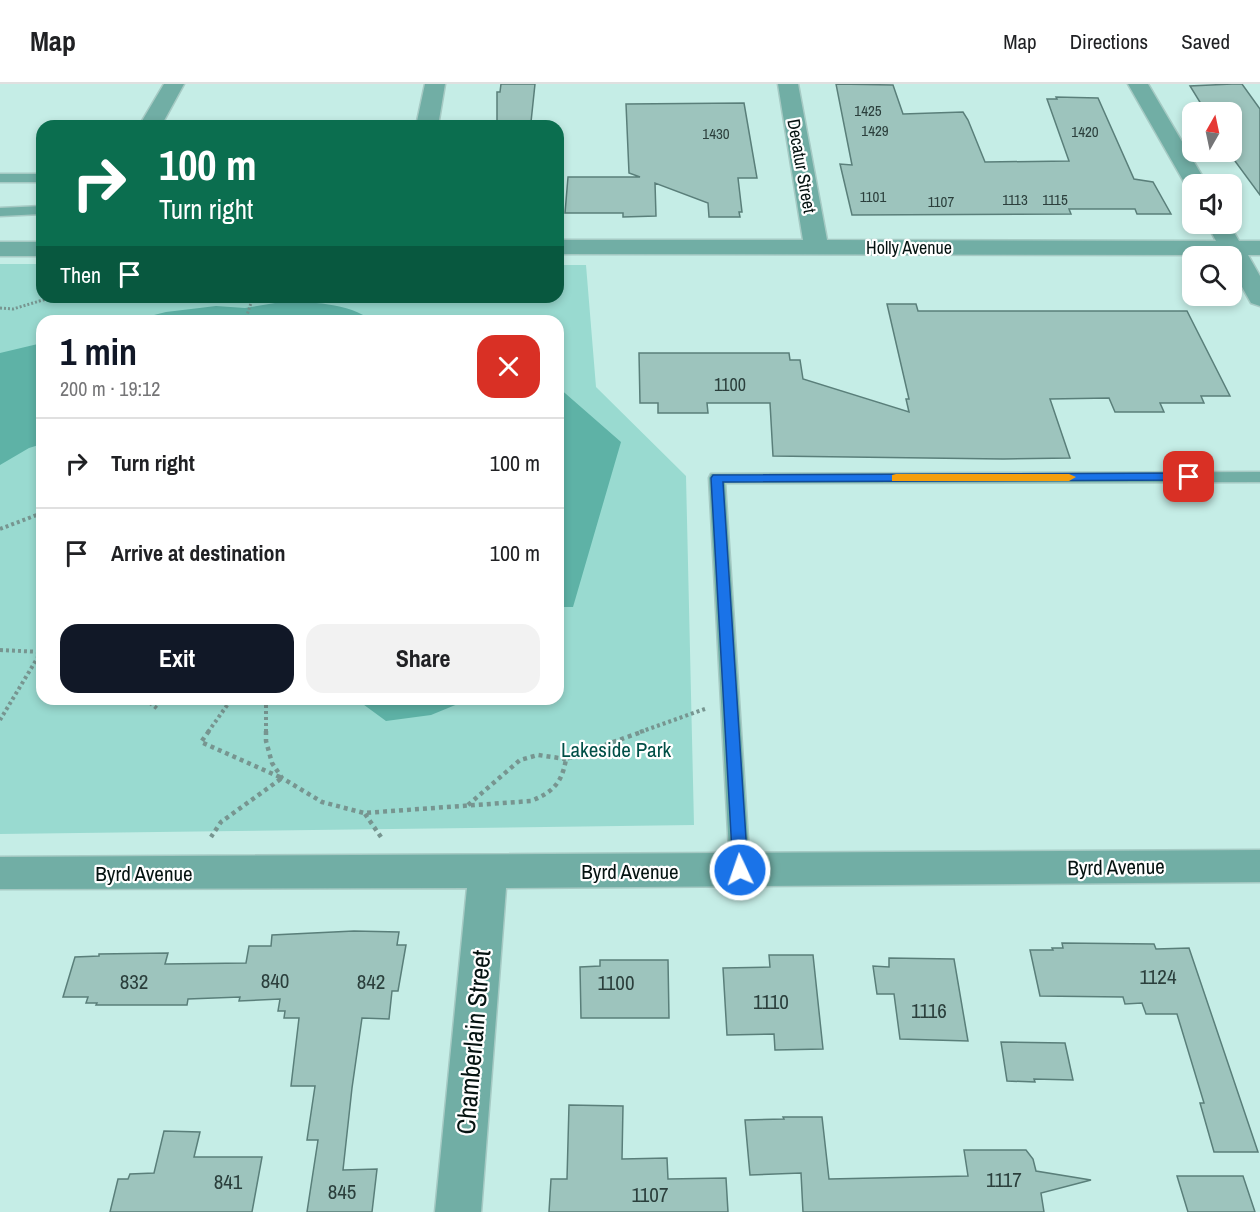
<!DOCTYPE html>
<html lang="en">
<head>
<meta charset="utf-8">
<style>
	:root { --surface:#fff; --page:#f2f2f2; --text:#202124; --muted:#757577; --line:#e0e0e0; --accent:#111827 }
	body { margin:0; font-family:"Archivo Narrow",sans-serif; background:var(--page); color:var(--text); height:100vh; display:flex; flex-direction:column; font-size:22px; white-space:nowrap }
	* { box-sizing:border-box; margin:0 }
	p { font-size:20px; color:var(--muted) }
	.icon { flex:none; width:33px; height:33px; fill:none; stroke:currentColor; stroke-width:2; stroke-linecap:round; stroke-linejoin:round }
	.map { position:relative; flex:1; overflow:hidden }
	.panel { position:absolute; left:36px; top:231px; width:528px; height:390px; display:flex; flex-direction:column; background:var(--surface); border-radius:18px; box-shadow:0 3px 9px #0003 }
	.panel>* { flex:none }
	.top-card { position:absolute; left:36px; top:36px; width:528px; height:183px; border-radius:18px; box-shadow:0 3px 9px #0003; background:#0b6e4f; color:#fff; overflow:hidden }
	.needle { width:39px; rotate:9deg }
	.fabs { position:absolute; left:1182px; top:18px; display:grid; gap:12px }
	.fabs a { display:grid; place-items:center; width:60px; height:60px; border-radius:12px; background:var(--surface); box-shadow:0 3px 9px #0003; font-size:30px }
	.pin { position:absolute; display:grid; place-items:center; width:51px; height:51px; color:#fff; margin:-26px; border-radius:12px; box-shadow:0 3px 9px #0006 }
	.me { position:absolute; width:66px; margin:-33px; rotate:357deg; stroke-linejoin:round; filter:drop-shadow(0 0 4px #0008) }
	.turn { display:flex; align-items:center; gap:21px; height:126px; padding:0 24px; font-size:27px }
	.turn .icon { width:78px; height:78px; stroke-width:2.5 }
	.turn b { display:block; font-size:42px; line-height:51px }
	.then { display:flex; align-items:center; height:57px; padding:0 24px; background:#0003; gap:12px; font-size:22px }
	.round { display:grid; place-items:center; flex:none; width:63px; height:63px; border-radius:18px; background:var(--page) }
	.head { display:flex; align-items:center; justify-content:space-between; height:102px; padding:0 24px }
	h1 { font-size:36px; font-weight:700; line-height:45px; color:var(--accent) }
	.cta { display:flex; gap:12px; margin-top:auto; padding:12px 24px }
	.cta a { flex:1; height:69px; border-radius:18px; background:var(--accent); color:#fff; font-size:24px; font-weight:700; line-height:69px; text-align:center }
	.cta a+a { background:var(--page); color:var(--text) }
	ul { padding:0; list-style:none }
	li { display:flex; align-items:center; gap:18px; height:90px; padding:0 24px; border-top:2px solid var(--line) }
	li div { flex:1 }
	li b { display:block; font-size:22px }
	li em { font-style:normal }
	header { display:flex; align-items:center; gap:36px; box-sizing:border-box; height:84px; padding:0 30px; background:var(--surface); border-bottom:2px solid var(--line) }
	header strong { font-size:28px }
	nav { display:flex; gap:33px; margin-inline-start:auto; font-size:21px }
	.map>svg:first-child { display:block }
</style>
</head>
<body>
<header>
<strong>Map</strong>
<nav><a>Map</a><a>Directions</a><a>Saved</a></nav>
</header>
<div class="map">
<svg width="1260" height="1128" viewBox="0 0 1260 1128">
	<rect width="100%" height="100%" fill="#c5ede6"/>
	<path fill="#99dad0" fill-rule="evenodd" d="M0,180H42V213H558V181H586L596,303L686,392L694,741L0,750ZM42,237H558V615H42Z"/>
	<path fill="#5eb2a6" d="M281,218C309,218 349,218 372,237H130L166,228L216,222L245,224Z
		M42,259V360L29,364L0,381V269Z
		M558,303L621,358L573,523H558Z
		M356,615H470L431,631L386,637Z"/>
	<path fill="#9dc4bd" stroke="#5a7f7a" stroke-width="1.5" d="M501,0H535L531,38H524V42H497V8H500Z
		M836,0L893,1L903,30L963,28L968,36L985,78L1069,77L1047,15H1057L1056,13L1098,14L1134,95L1153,98L1171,130H1137L1135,125H1069L1071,130L852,131L840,80L852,81Z
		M1232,0H1242L1260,25V111L1232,73V28H1206L1190,2Z
		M744,19L757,94H738L742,128H739L740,133H709L708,119L655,99L656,132L623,133V129H565L568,93H640L629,89L626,20Z
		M887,220H916L918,227H1187L1230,312H1201L1204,319H1160L1164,328H1115L1109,314L1050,315L1070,374L1003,375L773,372L770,319H707L708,329H658V319H640L639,269H789L790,276H800L803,295L909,328L906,315H909Z
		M354,847L399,848L397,861H406L398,907H392L389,935L362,934L352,1004L343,1086L377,1085L372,1128H307L318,1056H307L315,1002H291L299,934H284L285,927H278L280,915L239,917L240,913L188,915L187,921H96L97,919H86L88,913H63L75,873L99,872V870L168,869L165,880L246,879L249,862H271L272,851Z
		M1062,859L1154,860L1156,865L1189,864L1258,1068H1214L1200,1019H1204L1177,930H1146L1142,919L1125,920L1123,913L1040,912L1030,866H1053L1052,864H1063Z
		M769,871H813L823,965L775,966L774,950L727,951L723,884L770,883Z
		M889,874L954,875L968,957L900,955L894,910H877L873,882L889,883Z
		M600,876H668L669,934H581L580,883L600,882Z
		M1001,958L1065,959L1073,996L1034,995L1035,998L1007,997Z
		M569,1021L623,1022L622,1075L667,1074L668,1095L726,1094L728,1128H549L551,1095H567Z
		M783,1033H822L829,1095L968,1092L964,1066H1026L1033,1075L1036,1087L1091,1096L1041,1109L1044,1128H803L801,1089L750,1091L745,1036L784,1035Z
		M164,1047L200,1048L194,1073H262L252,1128H110L118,1095H128L130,1090L154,1089Z
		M1177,1092H1243L1255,1128H1188Z"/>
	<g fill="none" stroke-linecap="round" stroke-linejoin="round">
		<defs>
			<path id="lane" d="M0,90H42V98H0Z
				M42,122V130L0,132V124Z
				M1260,388V398L725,399L750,786L747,792L740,795L733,792L730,786L709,394L711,390Z"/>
			<path id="street" d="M164,0H184L161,42H139Z
				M425,0H445L438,42H416Z
				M778,0H798L827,156L1216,157L1207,140H1229L1239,157H1260V171H1248L1260,192V222L1251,219L1232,185V172L1224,171L558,170V156H803Z
				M1128,0H1148L1207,100H1192V106L1188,105Z
				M0,158H42V172H0Z
				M1260,766V798L506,804L481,1128H435L467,804L0,805V773Z"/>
		</defs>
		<use href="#lane" stroke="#a6cac4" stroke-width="3"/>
		<use href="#street" stroke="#a6cac4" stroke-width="3"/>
		<path stroke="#779590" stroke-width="3" stroke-dasharray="2 2" stroke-linecap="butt" d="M0,224L13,225L53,213
			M245,237L253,213"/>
		<path stroke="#779590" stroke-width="4" stroke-dasharray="3 3" stroke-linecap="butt" d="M0,445L42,429
			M0,566L41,568
			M145,615L159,626
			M266,615V648
			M0,636L41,568
			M208,648L228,620L229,615
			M640,648L705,625"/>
		<path stroke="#779590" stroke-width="4.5" stroke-dasharray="4 4" stroke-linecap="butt" d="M209,647L201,658L282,694L221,738L211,753
			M266,647V657L272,679L282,694L322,718L364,729L531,717C553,708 562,699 566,675L644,647
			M468,721L520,676L538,671L566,675
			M365,730L381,753"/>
		<use href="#lane" fill="#71aea5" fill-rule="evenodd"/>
		<use href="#street" fill="#71aea5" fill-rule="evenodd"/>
	</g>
	<path fill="#1a73e8" stroke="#114b97" stroke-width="1.5" d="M1189,389L1193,390V396L723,398L748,786L746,791L740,793L735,791L733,786L711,394L713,391Z"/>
	<path fill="#f59e0b" d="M896,390H1069L1076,393L1069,397H892V391Z"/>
	<g text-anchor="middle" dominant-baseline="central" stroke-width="4.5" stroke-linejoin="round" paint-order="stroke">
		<g font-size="15" fill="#2b3f3c">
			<text x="868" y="26">1425</text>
			<text x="875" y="46">1429</text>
			<text x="1085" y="47">1420</text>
			<text x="716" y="49">1430</text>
			<text x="873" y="112">1101</text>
			<text x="1015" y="115">1113</text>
			<text x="1055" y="115">1115</text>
			<text x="941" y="117">1107</text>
		</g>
		<g font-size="18" fill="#051311" stroke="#fff">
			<text transform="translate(802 82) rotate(80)">Decatur Street</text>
			<text x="909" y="163">Holly Avenue</text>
		</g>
		<g font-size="18" fill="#2b3f3c">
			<text x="730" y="300">1100</text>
		</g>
		<g font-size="21" fill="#004f47" stroke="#fff">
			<text x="616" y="665">Lakeside Park</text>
		</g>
		<g font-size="21" fill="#051311" stroke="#fff">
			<text transform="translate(1116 783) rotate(-1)">Byrd Avenue</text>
			<text x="630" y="787">Byrd Avenue</text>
			<text x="144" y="789">Byrd Avenue</text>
		</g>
		<g font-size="21" fill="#2b3f3c">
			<text x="1158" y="892">1124</text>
			<text x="275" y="896">840</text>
			<text x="134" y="897">832</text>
			<text x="371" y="897">842</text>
			<text x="616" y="898">1100</text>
			<text x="771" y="917">1110</text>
			<text x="929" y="926">1116</text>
			<text x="1004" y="1095">1117</text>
			<text x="228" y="1097">841</text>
			<text x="342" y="1107">845</text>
			<text x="650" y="1110">1107</text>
		</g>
		<g font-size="26" fill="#051311" stroke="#fff">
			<text transform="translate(473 958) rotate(-85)">Chamberlain Street</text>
		</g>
	</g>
</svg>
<div class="fabs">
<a><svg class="needle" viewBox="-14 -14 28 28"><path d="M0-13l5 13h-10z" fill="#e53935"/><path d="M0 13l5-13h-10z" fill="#757577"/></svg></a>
<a><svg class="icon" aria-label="sound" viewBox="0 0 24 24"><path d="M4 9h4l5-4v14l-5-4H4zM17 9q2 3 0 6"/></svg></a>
<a><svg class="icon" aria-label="search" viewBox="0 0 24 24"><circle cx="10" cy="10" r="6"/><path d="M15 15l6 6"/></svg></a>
</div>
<div class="pin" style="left:1189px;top:393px;background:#d93025"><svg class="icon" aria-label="arrive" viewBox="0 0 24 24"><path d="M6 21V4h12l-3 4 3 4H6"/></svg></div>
<svg class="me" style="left:740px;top:786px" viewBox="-20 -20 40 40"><circle r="17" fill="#1a73e8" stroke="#fff" stroke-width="3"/><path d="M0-11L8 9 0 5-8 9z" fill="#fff"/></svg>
<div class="top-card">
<div class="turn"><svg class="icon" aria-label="right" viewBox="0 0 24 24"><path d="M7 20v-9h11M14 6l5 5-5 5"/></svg><div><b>100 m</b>Turn right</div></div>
<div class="then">Then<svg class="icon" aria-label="arrive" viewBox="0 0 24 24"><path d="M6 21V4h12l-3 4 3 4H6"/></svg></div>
</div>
<section class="panel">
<div class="head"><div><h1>1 min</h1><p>200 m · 19:12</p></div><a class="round" style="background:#d93025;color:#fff"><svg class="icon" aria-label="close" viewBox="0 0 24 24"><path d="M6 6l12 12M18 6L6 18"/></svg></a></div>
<ul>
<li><svg class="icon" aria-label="right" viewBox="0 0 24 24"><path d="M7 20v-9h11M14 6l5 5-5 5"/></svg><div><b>Turn right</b></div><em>100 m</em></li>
<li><svg class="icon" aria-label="arrive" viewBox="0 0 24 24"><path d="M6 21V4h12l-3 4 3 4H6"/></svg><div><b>Arrive at destination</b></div><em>100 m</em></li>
</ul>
<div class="cta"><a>Exit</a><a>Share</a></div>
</section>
</div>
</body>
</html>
